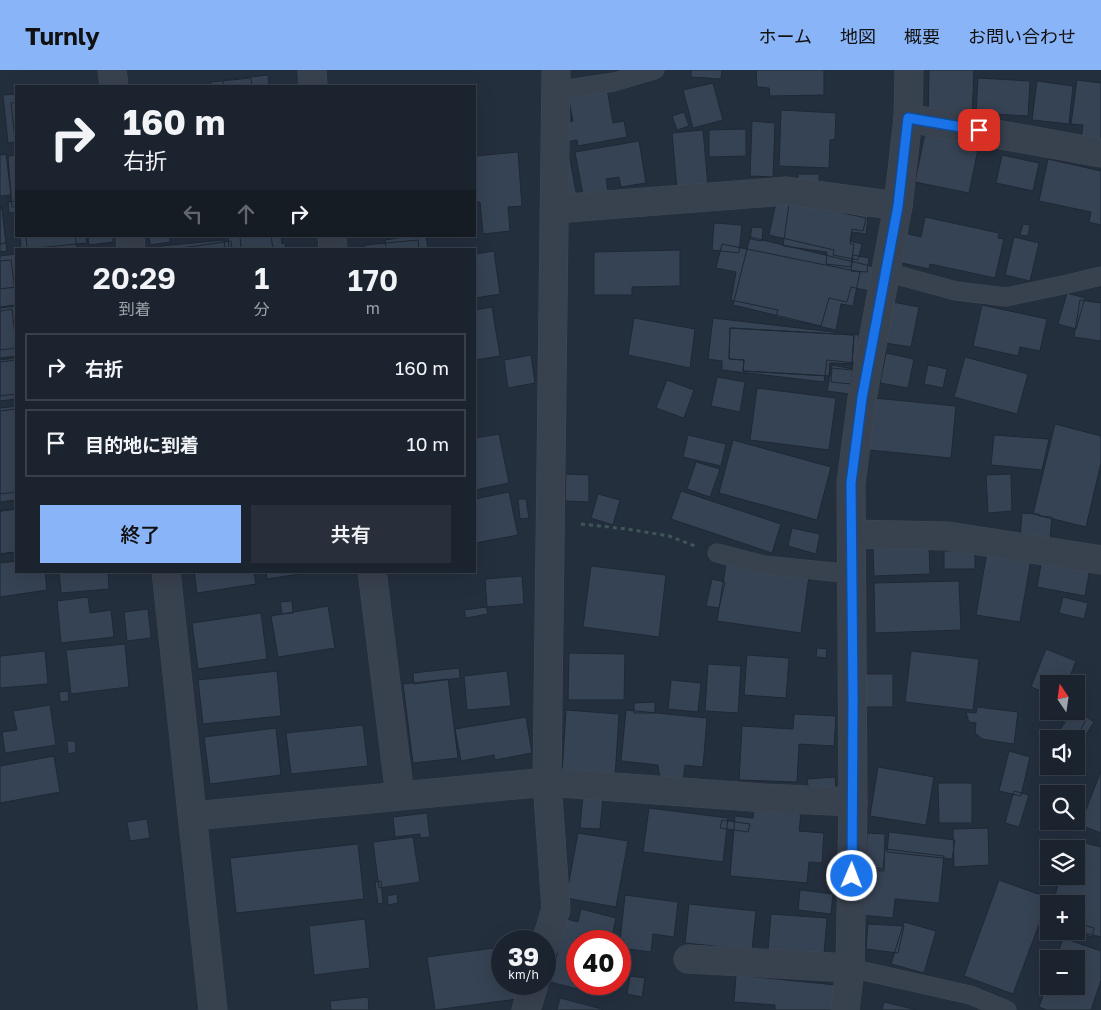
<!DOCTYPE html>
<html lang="ja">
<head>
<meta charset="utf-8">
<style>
	:root { --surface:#1b232e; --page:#282f3a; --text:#f1f3f6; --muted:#a0a4aa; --line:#39404a; --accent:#8ab4f8 }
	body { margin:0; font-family:"Golos Text","Noto Sans JP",sans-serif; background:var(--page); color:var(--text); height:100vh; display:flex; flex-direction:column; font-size:19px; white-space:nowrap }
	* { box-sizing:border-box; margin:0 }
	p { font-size:16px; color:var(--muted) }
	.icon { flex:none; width:28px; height:28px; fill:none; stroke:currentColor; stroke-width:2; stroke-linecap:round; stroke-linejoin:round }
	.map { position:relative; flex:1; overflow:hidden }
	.sheet { position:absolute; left:15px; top:178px; width:461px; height:325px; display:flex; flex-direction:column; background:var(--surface); border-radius:0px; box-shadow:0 5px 20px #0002,0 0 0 1px var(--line) }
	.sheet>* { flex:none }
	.top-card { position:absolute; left:15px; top:15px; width:461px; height:152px; border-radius:0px; box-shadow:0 5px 20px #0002,0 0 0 1px var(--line); background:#1b232e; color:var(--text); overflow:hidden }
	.needle { width:32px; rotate:347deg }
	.fabs { position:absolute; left:1040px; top:605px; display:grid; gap:10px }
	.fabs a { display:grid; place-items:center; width:45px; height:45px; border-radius:0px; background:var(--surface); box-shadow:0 5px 20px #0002,0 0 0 1px var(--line); font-size:25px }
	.speed { position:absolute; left:491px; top:860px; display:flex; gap:10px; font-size:25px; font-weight:700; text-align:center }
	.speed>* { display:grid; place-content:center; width:65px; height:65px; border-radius:50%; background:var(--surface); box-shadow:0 5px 20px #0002,0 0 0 1px var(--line); line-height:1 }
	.speed small { font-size:12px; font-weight:400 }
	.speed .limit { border:8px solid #d22; background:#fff; color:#111 }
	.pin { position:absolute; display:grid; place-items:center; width:42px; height:42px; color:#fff; margin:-21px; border-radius:10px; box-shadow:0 2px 8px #0006 }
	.me { position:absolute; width:55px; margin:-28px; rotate:1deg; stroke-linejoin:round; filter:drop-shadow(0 0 4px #0008) }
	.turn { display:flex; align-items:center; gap:18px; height:105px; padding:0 25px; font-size:22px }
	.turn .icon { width:65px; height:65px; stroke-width:2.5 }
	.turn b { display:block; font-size:35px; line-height:42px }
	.lanes { display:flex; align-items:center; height:48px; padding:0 25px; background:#0003; justify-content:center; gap:25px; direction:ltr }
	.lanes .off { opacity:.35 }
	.eta { display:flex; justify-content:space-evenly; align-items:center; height:85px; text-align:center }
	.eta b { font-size:30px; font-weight:600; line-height:35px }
	.primary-button { display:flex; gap:10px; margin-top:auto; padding:10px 25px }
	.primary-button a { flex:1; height:58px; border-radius:0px; background:var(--accent); color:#111; font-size:20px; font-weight:600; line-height:58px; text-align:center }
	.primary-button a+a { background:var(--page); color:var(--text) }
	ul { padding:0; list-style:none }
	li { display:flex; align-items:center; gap:15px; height:68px; margin:0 10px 8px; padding:0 15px; border:2px solid var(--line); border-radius:0px }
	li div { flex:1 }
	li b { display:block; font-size:19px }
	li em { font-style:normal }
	header { display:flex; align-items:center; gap:30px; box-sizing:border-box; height:70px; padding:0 25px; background:var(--accent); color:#111 }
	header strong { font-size:24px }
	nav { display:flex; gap:28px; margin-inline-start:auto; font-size:18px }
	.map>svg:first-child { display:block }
</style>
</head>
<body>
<header>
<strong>Turnly</strong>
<nav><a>ホーム</a><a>地図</a><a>概要</a><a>お問い合わせ</a></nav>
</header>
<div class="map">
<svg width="1101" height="940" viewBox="0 0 1101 940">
	<rect width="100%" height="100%" fill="#242f3e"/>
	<path fill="#364354" stroke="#1f2835" d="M691,0H722L721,9L691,7Z
		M756,0H824V25L770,26L769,18L757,17Z
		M929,0H974L972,47L928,46Z
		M268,5L269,16H223V10Z
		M251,8L252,16H211V12Z
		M978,8L1030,11L1028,46L976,43Z
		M1077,10L1101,13V72L1081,70L1083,55L1071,54Z
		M1037,11L1073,16L1069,54L1032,50Z
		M713,13L723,50L693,58L683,20Z
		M607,19L613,53L624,51L627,67L578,76L577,70L566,72L562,53L573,51L568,26Z
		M16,24V72L8,73L3,25Z
		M16,32V70H15L11,33Z
		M781,40L836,43L835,69L830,70L829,98L779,96Z
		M684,42L689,56L677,60L672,46Z
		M752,51L775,53L773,107L750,106Z
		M746,59V86L709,87V60Z
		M703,60L708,116L677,119L672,63Z
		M925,63L979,74L969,123L915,112Z
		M639,71L646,113L621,117L619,107L606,109L608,121L583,125L575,82Z
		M518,82L522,136L508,137L510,161L483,164L480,132H475V86Z
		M6,84L11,125L0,126V85Z
		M569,84L577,127L567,129L559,85Z
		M16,85V137H12L8,86Z
		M1002,85L1039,93L1033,121L996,113Z
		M1048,89L1101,101V155L1089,152L1091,142L1039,131Z
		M798,104H819V112L798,111Z
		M790,127L869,137L866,164L852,162L850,174H854L851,197L826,194L827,182L783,176Z
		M777,128L866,148L863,161L852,159L850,171L862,174L858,190L833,185L834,180L769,165Z
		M16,131V142L9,143L8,132Z
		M0,137H2L7,181L0,182Z
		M0,138H2L6,173L0,174Z
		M925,147L999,163L998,168L1004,169L995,208L930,194L929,199L893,191L900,162L921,167Z
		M714,153L742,155L739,183L712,180Z
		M1023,154L1030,155L1028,166L1020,165Z
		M752,157L763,158L762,171L750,169Z
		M20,166H75L77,178L67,179H21Z
		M26,166H86L87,173L27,179Z
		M88,166H113V172L89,175Z
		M149,166H170V172L150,175Z
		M228,166H271L273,179H229Z
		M240,166H281L282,174L285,173L286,179H241Z
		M410,166H426L428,179H381L386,178L385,170Z
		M750,167L875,197L869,221L851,217L847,232L829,228L821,256L733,235Z
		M1014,167L1039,173L1030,211L1005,205Z
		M224,170L225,179H161V176Z
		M418,170L419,179H365V175Z
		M231,171L232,179H175Z
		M722,174L860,202L853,236L841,234L836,260L776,247L778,240L731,230L736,202L716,198Z
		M680,180V216L632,217V225H594V182Z
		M494,181L500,224L475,228V184Z
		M16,184V217L0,219V186Z
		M853,185L869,188L867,202L851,201Z
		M11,190L16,227V235L0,237V191Z
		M1067,223L1085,228L1076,259L1058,254Z
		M1080,230L1101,233V271L1074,267Z
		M887,231L919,237L911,277L879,272Z
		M982,235L1047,249L1040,281L1020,277L1018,286L973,276Z
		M16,236V278L0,280V238Z
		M492,237L500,286L475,290V240Z
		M12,239L16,275V286L0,288V241Z
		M634,248L695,259L690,298L628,285Z
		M713,248L859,265L856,293L827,290L824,312L722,300V291L708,289Z
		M730,258L854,265L852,294L830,293L829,306L743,301L744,290L729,289Z
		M730,258L854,265L852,294L830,293L829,306L743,301L744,290L729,289Z
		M886,283L914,289L908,318L880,313Z
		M531,285L535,313L508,318L504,290Z
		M965,287L1028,304L1017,344L954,327Z
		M16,288V324L0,326V290Z
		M16,290V329L0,331V292Z
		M832,295L853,299L849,324L827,321Z
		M928,295L947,299L943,318L924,314Z
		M832,298L853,300L851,314L831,312Z
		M717,307L745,312L740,342L711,336Z
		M667,310L694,320L684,348L656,338Z
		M757,318L836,328L829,380L750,370Z
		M874,328L956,336L951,388L869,380Z
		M16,336V430L0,432V338Z
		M16,339V422L0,424V341Z
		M1055,354L1101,366V393L1086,457L1033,444Z
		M499,364L509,413L475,420V368Z
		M688,365L726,374L721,396L683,387Z
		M994,365L1049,369L1042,400L991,395Z
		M733,370L831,397L817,450L719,423Z
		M696,392L720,399L710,427L687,419Z
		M566,404L589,405V432L565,431Z
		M1011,404L1012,441L988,443L986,405Z
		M681,421L781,454L772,483L671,449Z
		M509,422L518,465L475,473V429Z
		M598,424L620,430L613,455L591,448Z
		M518,429H526L529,448L520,449Z
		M16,439V482L0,484V441Z
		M16,439V482L0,484V441Z
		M1022,443L1039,444V446L1052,447L1050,469L1020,468Z
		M792,458L820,464L816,484L788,476Z
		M929,476L930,504L874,506L873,478Z
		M975,480V499H944V481Z
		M987,482L1031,489L1020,552L976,545Z
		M1042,489L1090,498L1085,526L1037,517Z
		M16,491V501H45L47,520L0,527V493Z
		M726,494L809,506L801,563L717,551Z
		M591,496L666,505L659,567L583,557Z
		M59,501H108L109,519L61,523Z
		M194,501H254L256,514L197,523Z
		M266,501H319L267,509Z
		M522,506L524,534L487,537L485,509Z
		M712,509L725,512L719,538L706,536Z
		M959,511L961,560L875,563L874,513Z
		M88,527L90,543L111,540L114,567L61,573L57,531Z
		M1063,527L1088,533L1084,549L1059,543Z
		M292,531L293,543L282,544L280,532Z
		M328,536L335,578L278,587L271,546Z
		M486,537L488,544L466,548L464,540Z
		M148,539L151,568L127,571L124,542Z
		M261,543L267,589L198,599L192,553Z
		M125,574L129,617L71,624L66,580Z
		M817,578L827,579L826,588L816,587Z
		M1046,579L1076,591L1067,614H1049V624L1031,617Z
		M45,581L48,614L0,618V586Z
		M911,581L979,589L973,640L905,632Z
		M569,583L625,584L624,630H568Z
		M747,585L789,588L786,628L744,625Z
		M708,594L741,596L738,643L705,641Z
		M459,598L460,608L414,614L413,603Z
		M277,601L281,646L203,654L198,610Z
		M507,601L511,636L467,640L464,606Z
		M863,604H893V637H863Z
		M448,609L458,688L413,693L403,614Z
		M671,610L701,613L698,642L668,639Z
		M68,621L69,631L60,632L59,622Z
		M655,632V643H634V633Z
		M50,635L56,675L5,683L2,662L17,660L13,641Z
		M977,637L1018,642L1014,674L982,669L975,663L976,653L969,652L966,642L976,643Z
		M566,640L619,644L615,708L562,704Z
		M626,640L707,648L703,697L685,695L683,711L660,709L658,695L621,691Z
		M1076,640L1094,652L1080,674L1076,671V669H1073L1060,660L1073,641H1076Z
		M1068,643L1085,651L1076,670V669H1065L1057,665Z
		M794,644L836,646L834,676L799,674L797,712L739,710L742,656L793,659Z
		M526,647L532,683L495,690L494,685L461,691L455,659Z
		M363,655L368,696L291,704L286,663Z
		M276,658L281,705L210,714L204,667Z
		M67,671H75L76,682L68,684Z
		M1009,681L1030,687L1021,726L999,721Z
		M54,686L60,722L0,733V696Z
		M878,697L934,707L926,755L870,746Z
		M1101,701V763L1080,755Z
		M835,707L836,720L809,722L807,709Z
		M938,713H972V753H939Z
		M1014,721L1029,725L1019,757L1005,753Z
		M583,725L603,727L600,759L580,758Z
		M649,738L728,748L723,792L643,782Z
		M754,740L801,744L799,761L824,763L822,793L809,792L807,813L730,806L735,746L753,748Z
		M427,743L430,767L420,768V764L395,767L393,747Z
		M147,749L150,768L130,771L127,752Z
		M722,750L750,754L748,762L720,758Z
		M988,758L989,795L954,797L953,759Z
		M889,762L955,770L952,789L887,782Z
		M578,763L628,771L616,837L566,828Z
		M867,763L885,764L884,801L866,800Z
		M413,767L420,812L379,818L373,772Z
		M1070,769L1101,777V867L1076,861V834H1053L1060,806H1076V779H1068Z
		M358,774L364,829L236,843L230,788Z
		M885,779L944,786L939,833L895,829L893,848L861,845L866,797L883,799Z
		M999,810L1049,828L1013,924L964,906Z
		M381,811L383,833L378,834L375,812Z
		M800,820L833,824L831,844L798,840Z
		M397,824L398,833L388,835L387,826Z
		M625,825L678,832L674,867L653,864L651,882L620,878V871Z
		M689,834L756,841L752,880L685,873Z
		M581,839L616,848L611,871H578V914H600L597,924L550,912L566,849L578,852Z
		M771,844L827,848L824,884L768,880Z
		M365,849L370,898L314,905L309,856Z
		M868,852V854L904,856L898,883L866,879Z
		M904,852L936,861L924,903L891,894Z
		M1076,853L1094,858L1092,867L1074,861H1076Z
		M1063,868L1101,881V910L1091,940H1047L1039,937L1049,909V916H1076V889H1056Z
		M502,877V914H515L517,929L435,940L427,887Z
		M736,905L836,915L833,940H775V935L734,932Z
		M630,906L645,908L642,927L627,924Z
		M368,927L369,940H331L330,931Z
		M560,928L602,939V940H557Z
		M884,932L917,940H882Z"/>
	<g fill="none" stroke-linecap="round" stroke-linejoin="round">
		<defs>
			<path id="service" d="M555,21L614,12L655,0
				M886,202L956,221L1006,227L1063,215L1101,206
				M717,483L764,495L853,504
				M850,898L970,925L1007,940"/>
			<path id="minor" d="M112,0L114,16
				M312,0L313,16
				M908,48L1101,83
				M554,139L787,121L898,136
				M130,166L131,179
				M332,166L333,179
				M852,464L948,466L1101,490
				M166,501L213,940
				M372,501L400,726
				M193,746L547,712L765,728L853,732
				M545,875L556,839L547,712L556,0
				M688,889L850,898
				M526,940L534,914"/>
			<path id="tertiary" d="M845,940L850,898L853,732L851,413L862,329L898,136L908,48L909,0"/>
		</defs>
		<use href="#service" stroke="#414a57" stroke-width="19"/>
		<use href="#minor" stroke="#414a57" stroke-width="29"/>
		<use href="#tertiary" stroke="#414a57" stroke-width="29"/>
		<path stroke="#3f5557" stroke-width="3" stroke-dasharray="4 4" stroke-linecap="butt" d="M581,454L627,459L669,466L695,476"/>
		<use href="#service" stroke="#38414e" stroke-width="18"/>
		<use href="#minor" stroke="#38414e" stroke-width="28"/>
		<use href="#tertiary" stroke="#38414e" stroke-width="28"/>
	</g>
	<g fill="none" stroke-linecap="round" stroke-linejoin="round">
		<defs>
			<path id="route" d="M852,806L853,629L851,413L862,328L898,136L908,48L979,60"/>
		</defs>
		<use href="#route" stroke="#114b97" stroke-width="12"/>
		<use href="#route" stroke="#1a73e8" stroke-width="9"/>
	</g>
</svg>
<div class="fabs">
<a><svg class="needle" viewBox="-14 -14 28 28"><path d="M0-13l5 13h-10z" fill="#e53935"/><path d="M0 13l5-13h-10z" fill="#a0a4aa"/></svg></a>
<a><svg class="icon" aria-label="sound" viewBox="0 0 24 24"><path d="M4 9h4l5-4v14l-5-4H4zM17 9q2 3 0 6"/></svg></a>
<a><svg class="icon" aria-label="search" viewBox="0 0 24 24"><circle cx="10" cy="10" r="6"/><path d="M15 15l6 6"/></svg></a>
<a><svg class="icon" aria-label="layers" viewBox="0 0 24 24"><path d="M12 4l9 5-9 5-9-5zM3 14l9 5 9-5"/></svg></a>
<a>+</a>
<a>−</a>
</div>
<div class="speed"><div>39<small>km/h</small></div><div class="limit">40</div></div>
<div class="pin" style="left:979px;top:60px;background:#d93025"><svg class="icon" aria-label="arrive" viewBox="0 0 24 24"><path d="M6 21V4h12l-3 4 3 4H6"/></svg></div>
<svg class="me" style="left:852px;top:806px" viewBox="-20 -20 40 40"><circle r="17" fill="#1a73e8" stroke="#fff" stroke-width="3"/><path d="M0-11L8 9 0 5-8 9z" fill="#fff"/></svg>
<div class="top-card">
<div class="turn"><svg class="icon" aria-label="right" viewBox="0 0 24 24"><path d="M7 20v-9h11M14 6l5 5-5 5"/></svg><div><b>160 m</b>右折</div></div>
<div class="lanes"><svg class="icon off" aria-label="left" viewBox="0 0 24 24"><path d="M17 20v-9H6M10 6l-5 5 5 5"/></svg><svg class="icon off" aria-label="ahead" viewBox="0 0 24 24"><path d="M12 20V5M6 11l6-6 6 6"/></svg><svg class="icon" aria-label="right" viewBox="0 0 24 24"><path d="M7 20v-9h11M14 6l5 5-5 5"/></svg></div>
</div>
<section class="sheet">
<div class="eta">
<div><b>20:29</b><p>到着</p></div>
<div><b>1</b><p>分</p></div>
<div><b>170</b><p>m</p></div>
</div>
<ul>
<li><svg class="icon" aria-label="right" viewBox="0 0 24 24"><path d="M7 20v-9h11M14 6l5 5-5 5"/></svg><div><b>右折</b></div><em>160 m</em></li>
<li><svg class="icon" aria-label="arrive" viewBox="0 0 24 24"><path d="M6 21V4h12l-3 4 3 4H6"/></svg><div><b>目的地に到着</b></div><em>10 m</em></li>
</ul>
<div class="primary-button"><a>終了</a><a>共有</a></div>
</section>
</div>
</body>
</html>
